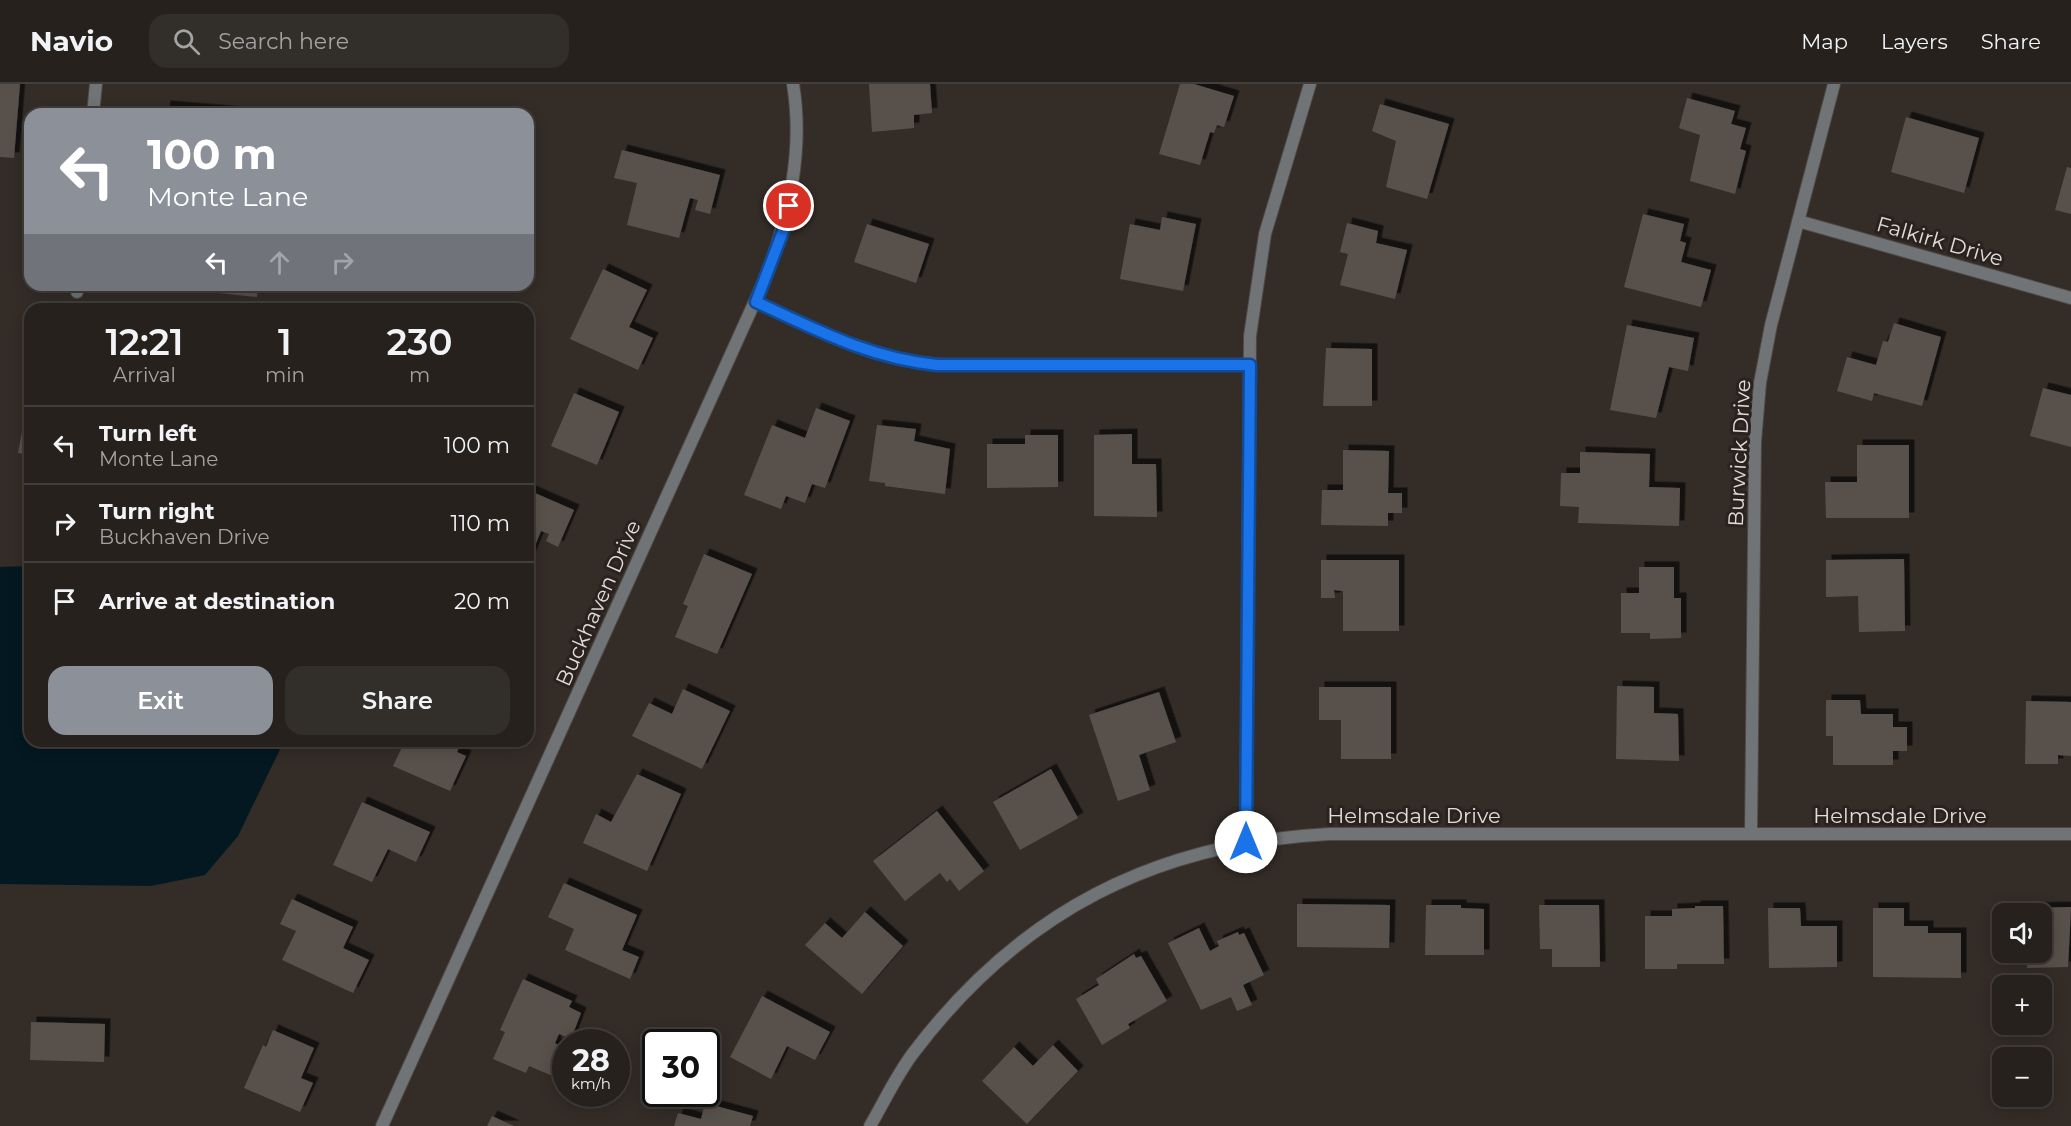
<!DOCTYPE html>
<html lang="en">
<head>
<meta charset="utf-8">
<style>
	:root { --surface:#26211d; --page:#322e2a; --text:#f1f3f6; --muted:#a4a3a4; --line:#423e3b; --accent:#8c9099 }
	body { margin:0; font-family:Montserrat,sans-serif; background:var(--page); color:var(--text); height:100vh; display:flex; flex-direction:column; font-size:22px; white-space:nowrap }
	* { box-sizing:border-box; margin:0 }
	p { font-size:20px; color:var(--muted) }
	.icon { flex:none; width:33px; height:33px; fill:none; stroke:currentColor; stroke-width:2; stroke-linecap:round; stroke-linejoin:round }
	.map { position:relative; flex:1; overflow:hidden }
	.side { position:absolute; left:24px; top:219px; width:510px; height:444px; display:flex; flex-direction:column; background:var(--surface); border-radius:18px; box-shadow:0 3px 15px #0003,0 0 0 2px var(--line) }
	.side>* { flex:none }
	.top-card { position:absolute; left:24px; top:24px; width:510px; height:183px; border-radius:18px; box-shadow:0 3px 15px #0003,0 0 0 2px var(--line); background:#8c9099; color:#fff; overflow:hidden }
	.tools { position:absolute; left:1992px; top:819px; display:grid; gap:12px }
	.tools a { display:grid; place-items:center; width:60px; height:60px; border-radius:12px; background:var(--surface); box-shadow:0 3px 15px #0003,0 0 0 2px var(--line); font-size:30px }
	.speed { position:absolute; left:552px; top:945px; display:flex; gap:12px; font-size:30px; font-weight:700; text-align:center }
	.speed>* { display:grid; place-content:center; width:78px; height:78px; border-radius:50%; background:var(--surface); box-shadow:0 3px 15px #0003,0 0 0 2px var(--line); line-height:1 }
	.speed small { font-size:15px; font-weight:400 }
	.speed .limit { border:3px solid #111; border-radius:9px; background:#fff; color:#111 }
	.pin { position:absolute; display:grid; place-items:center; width:51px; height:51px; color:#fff; margin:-26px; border:3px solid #fff; border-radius:50%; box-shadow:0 2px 6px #0007 }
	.me { position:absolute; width:66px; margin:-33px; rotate:0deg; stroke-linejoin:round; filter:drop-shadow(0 0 4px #0008) }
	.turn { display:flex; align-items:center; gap:21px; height:126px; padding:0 24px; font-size:27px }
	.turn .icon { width:78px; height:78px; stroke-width:2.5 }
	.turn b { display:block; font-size:42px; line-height:51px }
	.lanes { display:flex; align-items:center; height:57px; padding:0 24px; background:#0003; justify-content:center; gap:30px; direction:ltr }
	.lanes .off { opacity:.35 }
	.eta { display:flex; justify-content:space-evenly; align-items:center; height:102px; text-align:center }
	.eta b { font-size:36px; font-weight:600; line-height:42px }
	.primary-button { display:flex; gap:12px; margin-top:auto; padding:12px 24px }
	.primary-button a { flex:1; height:69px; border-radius:18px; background:var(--accent); color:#fff; font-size:24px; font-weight:600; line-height:69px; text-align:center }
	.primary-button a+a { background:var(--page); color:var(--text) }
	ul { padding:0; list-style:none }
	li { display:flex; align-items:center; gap:18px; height:78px; padding:0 24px; border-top:2px solid var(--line) }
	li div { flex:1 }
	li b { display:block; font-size:22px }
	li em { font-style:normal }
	header { display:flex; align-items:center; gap:36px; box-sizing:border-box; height:84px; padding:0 30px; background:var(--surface); border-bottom:2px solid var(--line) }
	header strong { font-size:28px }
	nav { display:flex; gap:33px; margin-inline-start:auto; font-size:21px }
	.search { width:420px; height:54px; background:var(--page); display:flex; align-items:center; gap:15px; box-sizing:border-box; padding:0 21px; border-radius:18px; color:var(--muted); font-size:22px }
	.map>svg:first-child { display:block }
</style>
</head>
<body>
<header>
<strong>Navio</strong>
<div class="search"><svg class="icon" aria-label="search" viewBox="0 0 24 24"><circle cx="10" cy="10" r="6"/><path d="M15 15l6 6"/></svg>Search here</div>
<nav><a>Map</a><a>Layers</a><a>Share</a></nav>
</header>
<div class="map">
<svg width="2071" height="1042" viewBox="0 0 2071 1042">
	<defs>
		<filter id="shadow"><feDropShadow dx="5.5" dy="-5.5" stdDeviation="0" flood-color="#0009"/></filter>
	</defs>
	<rect width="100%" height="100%" fill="#332c27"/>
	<path fill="#031821" d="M30,482V657H284L238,752L205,791L151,802L0,800V483Z"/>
	<path fill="#58514b" filter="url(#shadow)" d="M0,0H20L14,74L0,73Z
		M869,0H930L932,29L914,31V44L872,48Z
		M1180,0H1194L1234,12L1224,43L1217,41L1214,49L1210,48L1200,81L1159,70Z
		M1687,14L1735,27L1731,40L1746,44L1740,65L1746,67L1735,110L1690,97L1700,51L1679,44Z
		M1380,20L1449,40L1427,115L1386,103L1396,57L1372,47Z
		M165,22L237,28V30H164Z
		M1906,33L1979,54L1964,109L1891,88Z
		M622,66L720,91L710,130L695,126L698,116L690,114L679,154L627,141L637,99L614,94Z
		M2067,83L2071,84V130L2055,126Z
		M1643,130L1684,140L1680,157L1686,159L1681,178L1711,186L1701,223L1624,203Z
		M1162,133L1196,140L1183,207L1120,195L1130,140L1160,146Z
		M1347,139L1378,147L1376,159L1407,166L1395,215L1340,201L1348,170L1340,168Z
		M867,140L929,160L916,199L854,178Z
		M603,185L647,206L629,243L653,254L638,286L570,255Z
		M210,201H258L257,213L209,208Z
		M1894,239L1941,253L1922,322L1874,309L1872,317L1837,307L1847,273L1876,281L1883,257L1888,258Z
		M1627,241L1694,254L1688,287L1669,283L1656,334L1610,326Z
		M1326,264L1372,265V322H1323Z
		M2043,304L2071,311V363L2030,352Z
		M574,309L619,328L597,381L551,362Z
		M29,310H30V371L18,369Z
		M816,324L850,337L825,404L812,400L805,419L786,412L781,425L744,411L772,341L805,354Z
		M877,341L916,345L914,357L950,365L945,410L885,402V399L869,397Z
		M1132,350V380H1156L1157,433L1094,432V351Z
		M1025,351H1058V403L987,404V360H1025Z
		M1857,361H1909V434H1826L1825,398H1857Z
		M1343,366L1389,367L1388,409H1402V429H1388V442L1321,441L1322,406H1343Z
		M1580,368L1650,370L1649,403L1680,404L1679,442L1578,439L1579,423L1560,422L1561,389H1580Z
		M528,406L574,426L558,463L546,457L549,450L541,447L528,479Z
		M704,470L752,490L717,570L675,553L688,522L683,520Z
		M1904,475L1905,547L1859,548L1858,512L1826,513V476Z
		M1321,476H1399V547H1343V507L1334,506L1335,514H1321Z
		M1639,483H1674V514H1681V554L1650,555V549H1621V509H1639Z
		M1617,602L1654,603V629L1678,630L1679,677L1616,675Z
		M1319,603H1391V675H1341V636H1319Z
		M683,605L730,627L702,685L632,652L649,619L672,630Z
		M1159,608L1176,658L1139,671L1150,706L1118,717L1089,631Z
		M1826,616H1860L1861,630H1893V643H1907V667H1893V681H1833V652H1826Z
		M2026,617L2071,618V672L2058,671V680H2025Z
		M405,657H462L457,668L466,672L450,707L393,682Z
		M1051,685L1078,734L1020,766L993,718Z
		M637,690L681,710L647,787L583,759L596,730L611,738Z
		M362,718L430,748L416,778L388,765L372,798L333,781Z
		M937,727L984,787L959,807L950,795L947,798L940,789L905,817L873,777Z
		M564,799L637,831L622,866L639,873L630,895L565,866L574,845L548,833Z
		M292,815L353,843L343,864L369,876L353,909L282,876L296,847L280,840Z
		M1297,820L1390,821L1389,864L1297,863Z
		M1426,821H1461V824L1484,825V871H1425Z
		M1539,821H1599L1600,883H1552V865H1540Z
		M1695,822H1723L1724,880H1677V885H1645V832H1672V825L1695,824Z
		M2071,823L2068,883L2027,884V868H2042V830H2024V824Z
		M1768,824H1800L1801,842H1837V883L1769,884Z
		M1873,824H1904V842H1928V849H1961V894L1873,893Z
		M865,828L903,862L862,910L805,861L825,839L842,854Z
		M1997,832H2002V868H1997Z
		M1199,844L1210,867L1219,862L1217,857L1238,848L1239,851L1244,849L1264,891L1243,901L1252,921L1237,927L1231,913L1201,926L1168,859Z
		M1134,870L1136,874L1141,872L1167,917L1128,940L1130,944L1102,961L1076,915L1099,901L1096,895Z
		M523,895L572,917L569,923L581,929L571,955L559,950L555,959L566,966L555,993L529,982L526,989L493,975L505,948L500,946Z
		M762,912L830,948L815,976L787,962L771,995L730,973Z
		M31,938L105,940L104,978L30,976Z
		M273,946L314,964L301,994L313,999L300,1028L244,1004L263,961L266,963Z
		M1053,961L1078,987L1027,1040L982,997L1014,963L1033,982Z
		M705,1019L753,1032L750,1042H674L678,1029L701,1035Z
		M492,1032L514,1042H487Z"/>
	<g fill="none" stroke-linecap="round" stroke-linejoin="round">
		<defs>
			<path id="minor" d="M93,30L96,0
				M1798,137L2071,214
				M77,208V201
				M756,218C819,247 878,279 949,281H1250
				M1751,750L1755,358L1760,299L1771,241L1834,0
				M1246,758L1250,252L1265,150L1310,0
				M382,1042L765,195C789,132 804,67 793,0
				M870,1042C884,1018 897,990 914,968C1020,828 1155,759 1329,750H2071"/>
		</defs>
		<use href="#minor" stroke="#4f4844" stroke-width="14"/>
		<use href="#minor" stroke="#707476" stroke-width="12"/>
	</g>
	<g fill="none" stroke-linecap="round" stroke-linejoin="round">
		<defs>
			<path id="route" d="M789,122L785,142L756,218C817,246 869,274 937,281H1250L1246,758"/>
		</defs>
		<use href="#route" stroke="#114b97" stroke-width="15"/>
		<use href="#route" stroke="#1a73e8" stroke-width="10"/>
	</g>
	<g text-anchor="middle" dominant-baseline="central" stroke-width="6" stroke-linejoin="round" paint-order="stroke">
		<g font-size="21" fill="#e2ddda" stroke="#29221e">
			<text transform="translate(1940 157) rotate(16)">Falkirk Drive</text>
			<text transform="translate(1739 369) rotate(-87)">Burwick Drive</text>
			<text transform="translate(598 519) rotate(-66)">Buckhaven Drive</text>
			<text x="1414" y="731">Helmsdale Drive</text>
			<text x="1900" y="731">Helmsdale Drive</text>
		</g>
	</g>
</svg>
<div class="tools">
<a><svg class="icon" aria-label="sound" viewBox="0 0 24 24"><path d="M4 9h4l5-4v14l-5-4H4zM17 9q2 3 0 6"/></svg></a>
<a>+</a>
<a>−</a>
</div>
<div class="speed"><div>28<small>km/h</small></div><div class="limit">30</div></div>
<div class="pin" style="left:789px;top:122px;background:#d93025"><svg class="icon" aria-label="arrive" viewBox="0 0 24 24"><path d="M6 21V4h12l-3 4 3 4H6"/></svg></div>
<svg class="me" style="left:1246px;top:758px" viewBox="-20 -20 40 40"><circle r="19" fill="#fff"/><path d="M0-13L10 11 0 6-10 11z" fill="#1a73e8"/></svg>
<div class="top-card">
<div class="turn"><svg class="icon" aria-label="left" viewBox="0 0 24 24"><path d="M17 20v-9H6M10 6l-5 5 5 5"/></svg><div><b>100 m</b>Monte Lane</div></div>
<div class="lanes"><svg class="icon" aria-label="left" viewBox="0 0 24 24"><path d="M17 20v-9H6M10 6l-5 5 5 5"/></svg><svg class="icon off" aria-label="ahead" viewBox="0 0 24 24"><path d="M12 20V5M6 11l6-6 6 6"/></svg><svg class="icon off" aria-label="right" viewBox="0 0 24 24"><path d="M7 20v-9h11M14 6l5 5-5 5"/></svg></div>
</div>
<section class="side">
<div class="eta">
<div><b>12:21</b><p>Arrival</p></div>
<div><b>1</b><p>min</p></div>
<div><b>230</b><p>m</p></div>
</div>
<ul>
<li><svg class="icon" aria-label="left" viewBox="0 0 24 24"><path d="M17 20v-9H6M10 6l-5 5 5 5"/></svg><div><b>Turn left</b><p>Monte Lane</p></div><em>100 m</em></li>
<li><svg class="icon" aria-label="right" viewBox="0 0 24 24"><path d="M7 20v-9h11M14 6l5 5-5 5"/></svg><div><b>Turn right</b><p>Buckhaven Drive</p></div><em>110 m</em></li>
<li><svg class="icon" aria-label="arrive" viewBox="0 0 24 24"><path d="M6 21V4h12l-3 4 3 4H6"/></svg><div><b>Arrive at destination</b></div><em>20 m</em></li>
</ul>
<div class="primary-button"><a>Exit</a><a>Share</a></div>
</section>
</div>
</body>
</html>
